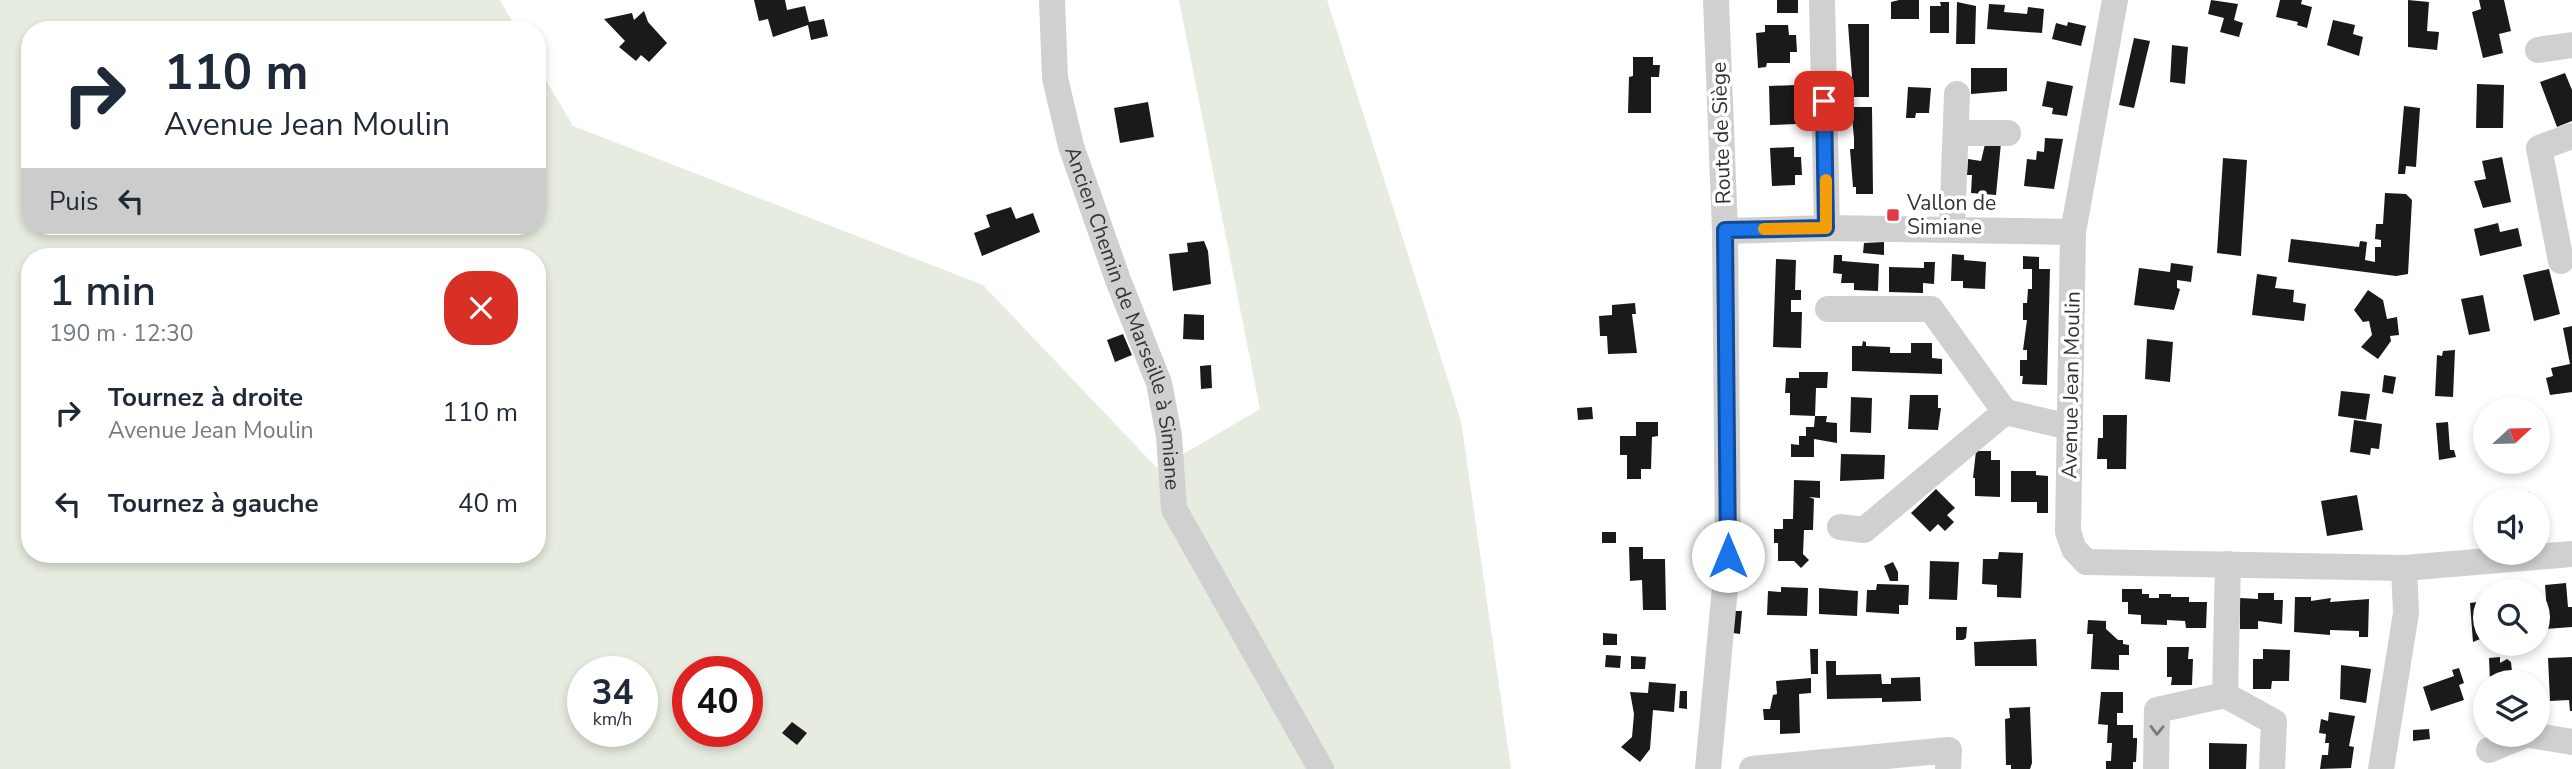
<!DOCTYPE html>
<html lang="fr">
<head>
<meta charset="utf-8">
<style>
	:root { --surface:#fff; --page:#f6f6f7; --text:#1f2937; --muted:#747a83 }
	body { margin:0; font-family:"Nunito Sans",sans-serif; background:var(--page); color:var(--text); height:100vh; display:flex; flex-direction:column; font-size:26px; white-space:nowrap }
	* { box-sizing:border-box; margin:0 }
	p { font-size:23px; color:var(--muted) }
	.icon { flex:none; width:38px; height:38px; fill:none; stroke:currentColor; stroke-width:2; stroke-linecap:round; stroke-linejoin:round }
	.map { position:relative; flex:1; overflow:hidden }
	.panel { position:absolute; left:21px; top:248px; width:525px; height:315px; display:flex; flex-direction:column; background:var(--surface); border-radius:28px; box-shadow:0 4px 10px #0003 }
	.panel>* { flex:none }
	.banner { position:absolute; left:21px; top:21px; width:525px; height:214px; border-radius:28px; box-shadow:0 4px 10px #0003; background:#fff; color:var(--text); overflow:hidden }
	.needle { width:46px; rotate:68deg }
	.buttons { position:absolute; left:2473px; top:397px; display:grid; gap:14px }
	.buttons a { display:grid; place-items:center; width:77px; height:77px; border-radius:50%; background:var(--surface); box-shadow:0 4px 10px #0003; font-size:35px }
	.speed { position:absolute; left:567px; top:656px; display:flex; gap:14px; font-size:35px; font-weight:700; text-align:center }
	.speed>* { display:grid; place-content:center; width:91px; height:91px; border-radius:50%; background:var(--surface); box-shadow:0 4px 10px #0003; line-height:1 }
	.speed small { font-size:18px; font-weight:400 }
	.speed .limit { border:10px solid #d22; background:#fff; color:#111 }
	.pin { position:absolute; display:grid; place-items:center; width:60px; height:60px; color:#fff; margin:-30px; border-radius:14px; box-shadow:0 4px 10px #0006 }
	.me { position:absolute; width:77px; margin:-38px; rotate:0deg; stroke-linejoin:round; filter:drop-shadow(0 0 5px #0008) }
	.turn { display:flex; align-items:center; gap:24px; height:147px; padding:0 28px; font-size:32px }
	.turn .icon { width:91px; height:91px; stroke-width:2.5 }
	.turn b { display:block; font-size:49px; line-height:60px }
	.then { display:flex; align-items:center; height:66px; padding:0 28px; background:#0003; gap:14px; font-size:26px }
	.round { display:grid; place-items:center; flex:none; width:74px; height:74px; border-radius:28px; background:var(--page) }
	.summary { display:flex; align-items:center; justify-content:space-between; height:119px; padding:0 28px }
	h1 { font-size:42px; font-weight:600; line-height:52px }
	ul { padding:0; list-style:none }
	li { display:flex; align-items:center; gap:21px; height:91px; padding:0 28px }
	li div { flex:1 }
	li b { display:block; font-size:26px }
	li em { font-style:normal }
	.map>svg:first-child { display:block }
</style>
</head>
<body>
<div class="map">
<svg width="2572" height="769" viewBox="0 0 2572 769">
	<rect width="100%" height="100%" fill="#fff"/>
	<path fill="#e6ecdf" fill-rule="evenodd" d="M0,0H500L517,30H30V226H537V65L573,126L983,285L1158,469L1260,409L1179,0H1327L1461,421L1511,769H0ZM30,257H537V555H30ZM583,672H642V732H583ZM688,672H747V732H688Z"/>
	<path fill="#1a1a1a" d="M754,0H785L787,10L805,6L809,22L824,19L828,36L811,40L808,25L773,37L768,19L759,21Z
		M1777,0H1798V13H1777Z
		M1899,0H1919V19H1891V2Z
		M2211,0L2238,4L2234,20L2243,23L2239,37L2220,32L2224,18L2208,14Z
		M2280,0H2302L2301,4L2312,7L2307,28L2297,25L2298,22L2276,17Z
		M2408,0L2429,2L2427,31L2439,32L2437,50L2408,47Z
		M2479,0H2504L2511,31L2499,34L2503,53L2483,58L2472,12L2481,9Z
		M1940,2H1949V33H1930V6H1941Z
		M1957,2L1976,6L1975,44H1956Z
		M1989,4L2005,5L2004,12L2016,13L2027,14L2028,7L2044,9L2042,33L1987,29Z
		M644,11L648,22L667,43L649,62L641,55L636,61L619,47L625,41L604,19L632,13L634,20Z
		M2333,20L2355,25L2353,34L2363,37L2359,56L2327,45Z
		M2068,22L2086,26L2081,46L2052,39L2056,23L2067,26Z
		M1848,24H1869V97H1845V77H1852Z
		M1765,25H1788L1789,35H1796L1797,52H1790V63H1767L1766,67L1758,68L1756,33L1765,32Z
		M2134,38L2150,41L2134,108L2119,105Z
		M2172,45L2188,47L2185,84L2170,82Z
		M1633,57H1653V65H1660L1659,77H1651V113H1628L1629,77L1633,76Z
		M1971,68H2007V91L1971,94Z
		M2565,73L2572,90V121L2557,127L2540,82Z
		M2047,81L2073,86L2067,116L2052,114L2053,108L2042,106Z
		M2477,84L2504,85L2503,128H2476Z
		M1796,85L1800,113H1797V124L1770,125L1769,86Z
		M1908,87L1931,88L1929,113H1916L1915,118H1906Z
		M1148,102L1154,137L1120,143L1114,108Z
		M2404,106L2420,108L2416,167L2406,166L2405,174H2398Z
		M1851,107H1872L1873,194H1856V187H1853L1850,149H1854V138Z
		M2045,138L2063,139L2054,189L2024,186L2027,159L2036,160L2037,151L2044,152Z
		M1986,140L2001,143L1996,195L1971,193L1972,175H1967L1968,159L1981,161Z
		M1794,147V157H1801L1802,175H1795V185L1772,186L1770,148Z
		M2502,157L2511,202L2483,208L2474,181L2486,179L2482,161Z
		M2223,158L2247,160L2241,256L2217,253Z
		M2385,193L2406,194L2412,200L2408,274L2396,276L2288,262L2291,239L2359,247L2360,241L2367,242L2365,260L2375,262V247H2381V240L2375,239L2376,224H2383Z
		M1011,207L1016,219L1033,213L1040,232L982,256L974,233L990,227L986,215Z
		M2498,223L2500,232L2518,228L2522,246L2480,256L2474,229Z
		M1204,241L1208,251L1211,284L1173,291L1169,254L1188,252L1187,243Z
		M1884,242V255L1863,253L1864,243Z
		M1952,254L1964,255V260L1986,262L1985,289L1963,288V281H1951Z
		M1834,255H1842V261L1879,264L1878,291L1854,290V283H1841L1842,274L1833,273Z
		M2023,256L2039,257V269H2050L2047,385L2022,384L2023,376H2020V360H2027V350H2023L2027,320H2023V303H2027L2028,289H2032V269H2023Z
		M1776,259L1796,260L1795,290H1801V300H1791V312H1802L1801,348L1773,347Z
		M1924,262H1935L1934,284L1923,283V293L1889,292V267L1924,268Z
		M2171,263L2193,266L2191,282L2177,280V288L2180,289L2174,310L2134,305L2139,268L2170,272Z
		M2549,269L2560,314L2534,321L2523,275Z
		M2257,274L2277,277L2275,288L2294,290L2293,302L2306,304L2304,321L2252,315Z
		M2368,290L2383,300L2387,319L2397,317L2399,335L2390,336L2391,341L2378,359L2361,347L2372,335L2369,321L2363,322L2354,310Z
		M2483,295L2490,331L2469,335L2461,299Z
		M1635,303L1636,314H1632L1637,353L1608,354L1607,336H1600L1599,316L1612,315V305Z
		M1184,314L1204,315V340L1183,339Z
		M2572,326V392L2550,395L2546,378L2553,376L2551,368L2570,364L2563,328Z
		M1123,334L1132,355L1115,362L1107,340Z
		M2147,339L2173,342L2170,382L2145,379Z
		M1863,341L1866,342V346L1890,347V353H1911V343H1932V358L1942,359V374L1852,371V346H1862Z
		M2455,350L2453,397L2435,396L2437,355L2442,356L2443,351Z
		M1211,365L1212,388L1201,389L1200,366Z
		M1799,372H1828L1827,388H1816L1815,416L1790,415V393H1785L1786,378H1799Z
		M2384,375L2396,377L2393,394L2382,392Z
		M2341,391L2370,394L2366,420L2338,416Z
		M1910,395H1938V408H1941L1938,430L1908,429Z
		M1851,397L1872,398L1871,433L1850,432Z
		M1592,407L1593,419L1578,420L1577,408Z
		M2103,415H2127L2126,469H2107V459H2097L2098,438H2103Z
		M1815,416H1827L1826,422L1837,423V443L1814,439V457H1791V444L1799,445V436H1806V427H1814Z
		M2354,420L2382,424L2379,449L2371,448L2370,455L2350,452Z
		M1636,422H1658V436L1652,437L1651,469H1641V479H1627V455H1620V436H1636Z
		M2448,422L2450,450H2454L2456,457L2439,460L2436,423Z
		M1976,451H1991V460H2000V497L1975,496V478H1973Z
		M1841,454L1885,455L1884,479L1840,481Z
		M2011,471H2036V475L2048,476V513H2037V502H2011Z
		M1794,480L1820,481V498L1809,497L1814,499L1813,530H1804L1803,554L1809,560L1801,568L1794,561H1778V543H1774V529H1783V519H1793Z
		M1936,489L1955,508L1947,515L1954,522L1945,531L1938,524L1930,532L1911,513Z
		M2529,492L2530,500H2512L2511,494Z
		M2357,495L2363,530L2327,536L2321,501Z
		M1602,532H1616V543H1602Z
		M1629,547H1643V559H1665L1666,610H1643L1642,580L1630,581Z
		M1999,552L2023,553L2021,598L1997,597V585L1982,584L1983,559H1998Z
		M1930,561L1959,562L1957,600L1929,599Z
		M1893,562L1898,572V581H1890L1884,566Z
		M2566,583L2568,607H2572V627L2545,629L2544,613L2547,612L2545,585Z
		M1877,584L1909,585L1908,605H1899V614L1866,612L1867,590H1876Z
		M1781,587L1808,588L1807,616L1767,615L1768,591L1781,592Z
		M1819,588L1858,591L1857,616L1819,614Z
		M2122,589H2142V594H2149V598H2159V594H2171V597H2189V602H2207L2206,628H2186L2185,621L2167,620V625L2141,624V615L2128,614V602H2122Z
		M2258,593H2274V600H2283L2282,624L2258,621V629H2240V598L2258,599Z
		M2295,597H2311V601L2331,598L2330,602L2369,599L2368,637H2359V631L2330,630V635L2294,632Z
		M2485,601V637L2473,642L2470,603Z
		M1735,611H1742L1740,634L1733,633Z
		M2088,620L2106,621V629L2118,640H2123V644L2129,645V655H2119V670L2091,669L2093,634H2087Z
		M1956,627H1967L1966,638L1963,640H1956Z
		M1603,633L1617,634V645H1603Z
		M2036,639L2037,666H1975L1974,642Z
		M2167,647H2189L2188,659H2193L2192,685H2171L2172,677H2167Z
		M1810,649H1818V674H1811Z
		M2263,649L2290,650L2289,681H2272L2271,689H2253V659H2263Z
		M1606,655L1621,656L1620,668L1605,667Z
		M1631,656L1646,657L1645,669H1631Z
		M2500,657V663L2507,659L2511,662L2513,682H2490L2489,658Z
		M2572,657V711H2570L2569,700L2550,701L2548,658Z
		M1826,661H1836V675L1881,674L1882,684H1891V678L1920,677L1921,701L1882,702V698L1827,699Z
		M2341,665L2371,669L2366,703L2340,699Z
		M2459,668L2464,683L2459,685L2464,700L2431,711L2423,687L2454,676L2452,670Z
		M1811,678V693L1799,694L1800,733L1780,734V720H1764L1763,709H1770L1773,695L1777,694L1776,681Z
		M1649,682L1676,684L1674,712L1653,710L1650,749L1640,762L1621,747L1632,737L1634,714L1630,692L1648,693Z
		M1680,691H1687V709L1679,708Z
		M2101,692H2123V713H2117V725H2133V738H2137V743L2136,762H2133V769H2106V761H2111L2112,743H2107L2108,725L2098,724Z
		M2030,707L2032,763L2030,769H2011V765H2006L2005,719L2010,718L2009,708Z
		M2329,712L2355,716L2349,746L2354,747L2351,768L2320,769L2322,755H2328L2329,743H2325L2326,734L2319,733L2321,719L2328,721Z
		M792,722L807,733L797,745L782,733Z
		M2429,729L2430,739L2413,741V730Z
		M2209,743L2247,744L2246,769H2209Z"/>
	<g fill="none" stroke-linecap="round" stroke-linejoin="round">
		<g stroke="#d0d0d0" stroke-width="26">
			<path id="s1" d="M1052,0L1055,78L1071,146L1118,280L1159,383L1169,436L1174,509L1321,769"/>
			<path d="M1822,0L1827,228"/>
			<path d="M2538,50L2572,45"/>
			<path d="M1956,133H2008"/>
			<path d="M1952,229L1957,94"/>
			<path d="M1725,231L1827,228L2073,232L2068,532L2074,549L2086,562L2404,568L2572,554"/>
			<path d="M2073,232L2115,0"/>
			<path d="M2561,261L2539,148L2572,136"/>
			<path d="M1828,309H1931L2005,412"/>
			<path d="M1840,527L1864,530L2005,412L2070,427"/>
			<path d="M2225,695L2228,564"/>
			<path d="M2530,735L2572,742"/>
			<path d="M2489,750L2525,735"/>
			<path d="M1708,769L1728,556L1725,231L1716,0"/>
			<path d="M1752,769L1949,750L1948,769"/>
			<path d="M2156,769L2157,710L2225,695L2274,722L2272,769"/>
			<path d="M2381,769L2406,613L2404,568"/>
		</g>
	</g>
	<defs><path id="oneway-chevron" d="M-2-3.5L2.5 0L-2 3.5" fill="none" stroke-width="1.6" stroke-linecap="round" stroke-linejoin="round" transform="scale(1.75)"/></defs>
	<use stroke="#7a7a7a" href="#oneway-chevron" transform="translate(2157 730) rotate(91)"/>
	<g fill="none" stroke-linecap="round" stroke-linejoin="round">
		<defs>
			<path id="route" d="M1728,556L1725,230L1826,228L1824,101"/>
		</defs>
		<use href="#route" stroke="#114b97" stroke-width="18"/>
		<use href="#route" stroke="#1a73e8" stroke-width="12"/>
		<path stroke="#f59e0b" stroke-width="12" d="M1764,229L1826,228V180"/>
	</g>
	<rect fill="#e63946" stroke="#fff" stroke-width="2.5" x="1886" y="208" width="14" height="14" rx="3.5"/>
	<g text-anchor="middle" dominant-baseline="central" stroke-width="7" stroke-linejoin="round" paint-order="stroke">
		<g font-size="21" fill="#333" stroke="#fff">
			<text transform="translate(1721 133) rotate(-92)">Route de Siège</text>
			<text stroke="none"><textPath href="#s1" startOffset="329">Ancien Chemin de Marseille à Simiane</textPath></text>
			<text transform="translate(2071 385) rotate(-89)">Avenue Jean Moulin</text>
		</g>
		<g font-size="21" fill="#333" stroke="#fff" text-anchor="start">
			<text x="1907" y="203">Vallon de<tspan x="1907" dy="24">Simiane</tspan></text>
		</g>
	</g>
</svg>
<div class="buttons">
<a><svg class="needle" viewBox="-14 -14 28 28"><path d="M0-13l5 13h-10z" fill="#e53935"/><path d="M0 13l5-13h-10z" fill="#747a83"/></svg></a>
<a><svg class="icon" aria-label="sound" viewBox="0 0 24 24"><path d="M4 9h4l5-4v14l-5-4H4zM17 9q2 3 0 6"/></svg></a>
<a><svg class="icon" aria-label="search" viewBox="0 0 24 24"><circle cx="10" cy="10" r="6"/><path d="M15 15l6 6"/></svg></a>
<a><svg class="icon" aria-label="layers" viewBox="0 0 24 24"><path d="M12 4l9 5-9 5-9-5zM3 14l9 5 9-5"/></svg></a>
</div>
<div class="speed"><div>34<small>km/h</small></div><div class="limit">40</div></div>
<div class="pin" style="left:1824px;top:101px;background:#d93025"><svg class="icon" aria-label="arrive" viewBox="0 0 24 24"><path d="M6 21V4h12l-3 4 3 4H6"/></svg></div>
<svg class="me" style="left:1728px;top:556px" viewBox="-20 -20 40 40"><circle r="19" fill="#fff"/><path d="M0-13L10 11 0 6-10 11z" fill="#1a73e8"/></svg>
<div class="banner">
<div class="turn"><svg class="icon" aria-label="right" viewBox="0 0 24 24"><path d="M7 20v-9h11M14 6l5 5-5 5"/></svg><div><b>110 m</b>Avenue Jean Moulin</div></div>
<div class="then">Puis<svg class="icon" aria-label="left" viewBox="0 0 24 24"><path d="M17 20v-9H6M10 6l-5 5 5 5"/></svg></div>
</div>
<section class="panel">
<div class="summary"><div><h1>1 min</h1><p>190 m · 12:30</p></div><a class="round" style="background:#d93025;color:#fff"><svg class="icon" aria-label="close" viewBox="0 0 24 24"><path d="M6 6l12 12M18 6L6 18"/></svg></a></div>
<ul>
<li><svg class="icon" aria-label="right" viewBox="0 0 24 24"><path d="M7 20v-9h11M14 6l5 5-5 5"/></svg><div><b>Tournez à droite</b><p>Avenue Jean Moulin</p></div><em>110 m</em></li>
<li><svg class="icon" aria-label="left" viewBox="0 0 24 24"><path d="M17 20v-9H6M10 6l-5 5 5 5"/></svg><div><b>Tournez à gauche</b></div><em>40 m</em></li>
</ul>
</section>
</div>
</body>
</html>
